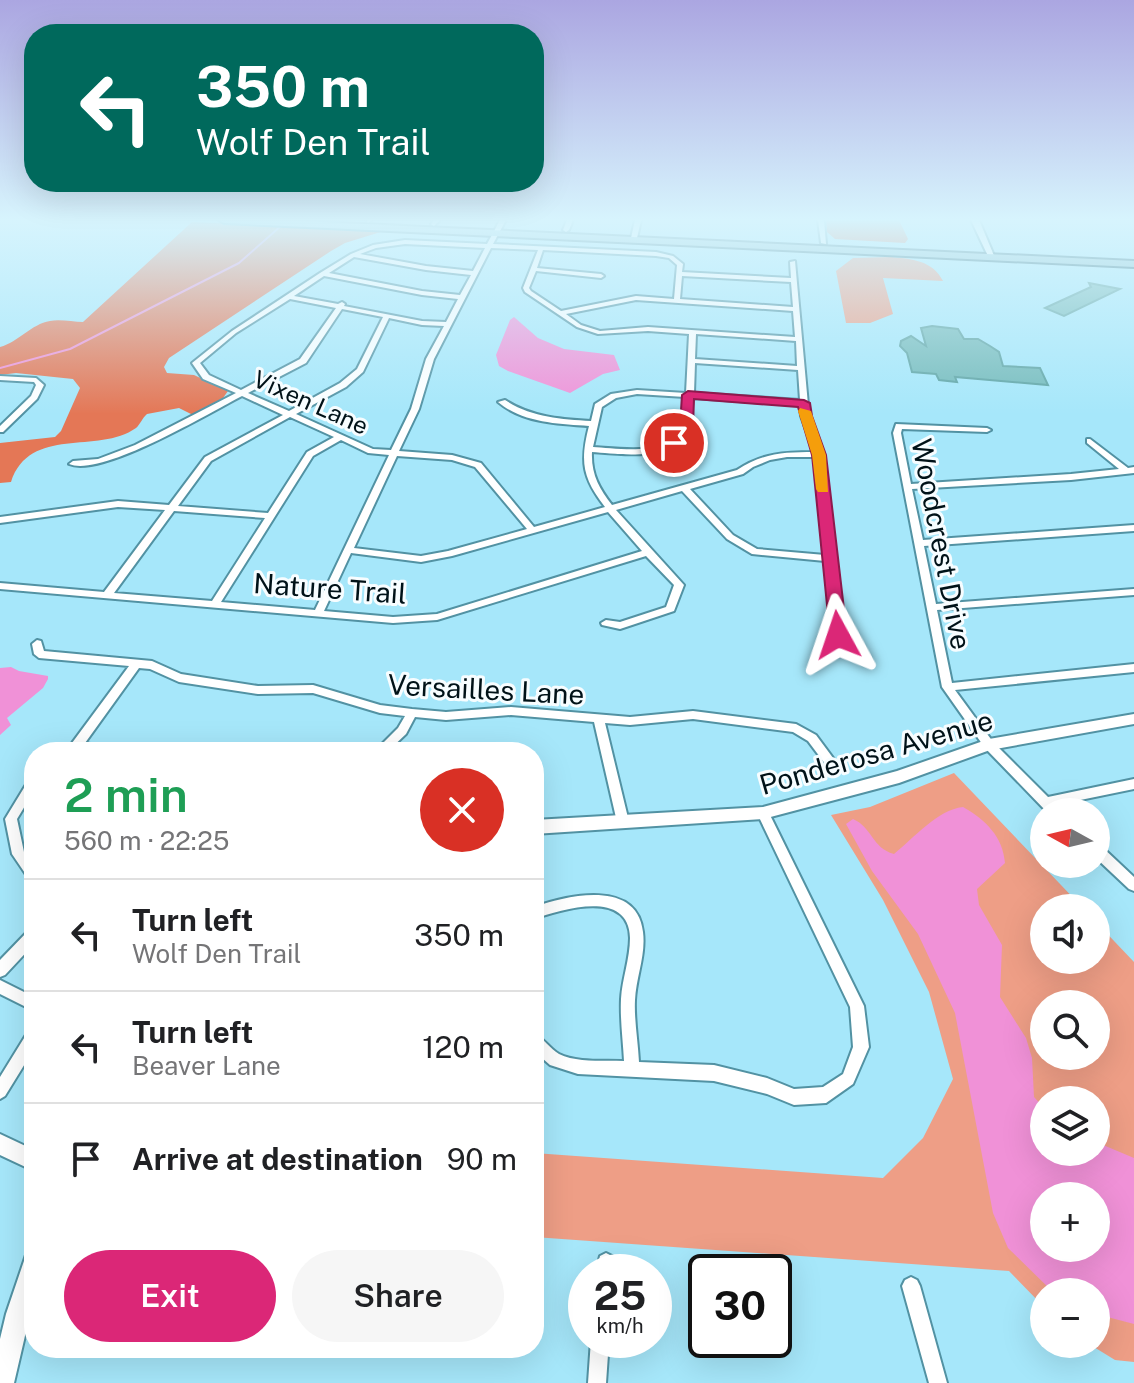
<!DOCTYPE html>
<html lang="en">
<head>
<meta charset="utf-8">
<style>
	:root { --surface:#fff; --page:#f6f6f6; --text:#202124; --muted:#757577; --line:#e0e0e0; --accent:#db2777 }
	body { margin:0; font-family:"Public Sans",sans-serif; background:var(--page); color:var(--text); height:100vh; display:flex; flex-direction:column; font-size:30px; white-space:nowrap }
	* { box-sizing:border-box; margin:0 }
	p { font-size:26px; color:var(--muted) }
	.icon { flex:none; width:44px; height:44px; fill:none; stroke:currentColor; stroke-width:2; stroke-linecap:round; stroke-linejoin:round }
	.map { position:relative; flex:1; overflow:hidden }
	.details { position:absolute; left:24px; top:742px; width:520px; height:616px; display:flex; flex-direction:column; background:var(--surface); border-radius:32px; box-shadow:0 8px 32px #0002 }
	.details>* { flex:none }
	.guide { position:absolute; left:24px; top:24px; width:520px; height:168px; border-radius:32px; box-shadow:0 8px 32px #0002; background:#00695c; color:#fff; overflow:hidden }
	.needle { width:52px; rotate:278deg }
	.controls { position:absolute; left:1030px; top:798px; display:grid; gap:16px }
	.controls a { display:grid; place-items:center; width:80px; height:80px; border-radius:50%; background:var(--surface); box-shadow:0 8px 32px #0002; font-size:40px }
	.speed { position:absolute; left:568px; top:1254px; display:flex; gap:16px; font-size:40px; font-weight:700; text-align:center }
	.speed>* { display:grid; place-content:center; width:104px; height:104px; border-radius:50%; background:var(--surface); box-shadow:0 8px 32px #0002; line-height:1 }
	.speed small { font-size:20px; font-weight:400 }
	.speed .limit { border:4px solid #111; border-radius:12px; background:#fff; color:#111 }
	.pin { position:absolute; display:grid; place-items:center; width:68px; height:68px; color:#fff; margin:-34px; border:4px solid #fff; border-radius:50%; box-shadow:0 2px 8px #0007 }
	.me { position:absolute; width:88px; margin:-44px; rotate:355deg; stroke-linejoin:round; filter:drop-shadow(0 0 6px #0008) }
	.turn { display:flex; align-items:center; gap:28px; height:168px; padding:0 40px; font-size:36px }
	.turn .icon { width:104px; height:104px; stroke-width:2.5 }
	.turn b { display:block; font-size:56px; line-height:68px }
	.round { display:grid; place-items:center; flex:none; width:84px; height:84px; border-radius:42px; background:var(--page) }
	.headline { display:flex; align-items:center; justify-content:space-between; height:136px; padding:0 40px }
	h1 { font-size:48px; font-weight:600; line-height:60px; color:#1e9e55 }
	.primary-button { display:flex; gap:16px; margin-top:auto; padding:16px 40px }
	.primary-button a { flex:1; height:92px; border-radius:48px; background:var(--accent); color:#fff; font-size:32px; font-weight:600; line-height:92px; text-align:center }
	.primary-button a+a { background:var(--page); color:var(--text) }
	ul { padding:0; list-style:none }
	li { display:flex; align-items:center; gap:24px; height:112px; padding:0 40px; border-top:2px solid var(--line) }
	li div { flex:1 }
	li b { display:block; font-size:30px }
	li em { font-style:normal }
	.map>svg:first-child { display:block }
</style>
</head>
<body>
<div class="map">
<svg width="1134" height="1383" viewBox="0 0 1134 1383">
	<rect width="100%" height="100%" fill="#a6e7fa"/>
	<path fill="#ee9e86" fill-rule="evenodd" d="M892,257C913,259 933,261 943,281L883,278L893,314L870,323H846L836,271L853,258Z
		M954,773L1083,908H1044V960H1096V922L1134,962V1362L1115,1360L1089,1344H1096V1292H1044V1307L1009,1271L534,1237V1153L883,1178L923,1138L953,1079L929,992L883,900L831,815L870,807ZM1044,1004H1096V1056H1044ZM1044,1100H1096V1152H1044ZM1044,1196H1096V1248H1044Z"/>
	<path fill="#e47756" d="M826,220H899L908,239L905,243L835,239L827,232Z
		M192,222L387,230L345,243L331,251L169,358L164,367L167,373L194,375L228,391L223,398L193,415L179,408L147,414C142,418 140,425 136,428C98,455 30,425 11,482L0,483V443L55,437L61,431L80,388L73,379L16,373L0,375V347C19,342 31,324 50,321C60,319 73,322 83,322Z"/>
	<path fill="#f091d7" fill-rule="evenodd" d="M514,317L538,338L564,349L614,355L620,370L603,374L570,393L508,371L499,366L496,355L510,320Z
		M11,667L19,671L48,676V679L43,688L7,718L11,725L0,735V668Z
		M963,807C986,820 1003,837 1005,863L977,889L979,905L1002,945L1000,997L1026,1038L1032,1058L1034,1097L1044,1108V1152H1096V1142L1134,1158V1324L1096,1314V1292H1053L1008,1248L993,1213L955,1013L918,934L872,871L846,824L853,819C872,827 872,848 894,854C914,838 937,810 963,807ZM1044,1196H1096V1248H1044Z"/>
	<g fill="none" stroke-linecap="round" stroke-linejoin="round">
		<path stroke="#f091d7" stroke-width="2" d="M0,368L70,349L239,263L282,225"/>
	</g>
	<path fill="#75bbbc" stroke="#5fa4a5" stroke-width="2" d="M1089,283L1120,289L1064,316L1045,308L1091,287Z
		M932,326L958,329L964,339H978L990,346L999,352L1003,366L1040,368L1048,385L955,377L957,382L939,380L936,374L912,372L907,353L900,346L901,341L911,336L926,346L921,328Z"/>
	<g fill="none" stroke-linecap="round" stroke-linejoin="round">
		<defs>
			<path id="minor" d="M366,220H372L368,223Z
				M434,220H440L434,226L431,224Z
				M500,220H506L493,244L656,252L673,256L683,264L682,272L791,278L790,262L795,261L809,416L823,455L843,635L829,646L824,642L833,634L825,561L752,554L727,539L682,491L616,510L684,585L674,611L620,629L602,625L601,623L606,620L620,622L666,607L674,585L646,556L437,620L393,623L0,589V583L104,592L165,510L118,507L0,523V517L118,501L169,505L205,457L283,415L242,396C209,413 101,478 69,464L73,461L98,459L135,445L236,393L203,379L192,363L232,331L320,273L351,254L373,245L405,240L487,244ZM405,244L485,248L473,271L426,266L360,254L376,248ZM491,248L538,250L523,288L525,292L577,327L598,334L648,331L689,334L686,393L637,390L611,394L595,404L591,421C560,419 531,417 505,400L498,402C523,423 558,424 589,426C580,461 582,478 605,507L534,527L481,463L452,455L399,451L419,409L434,359ZM543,250L656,256L669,258L677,265L674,299L636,296L561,311L531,291L529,288L536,271L601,278L604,276L601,274L537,268ZM354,257L426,270L471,275L460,295L422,291L329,273ZM324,276L422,295L458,299L446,322L422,321L344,306L345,304L342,302L338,304L294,296ZM682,276L791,282L793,307L680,299ZM290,299L336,308L300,359L241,390L209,375L200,363L236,333ZM636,300L793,311L795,337L648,327L600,331L581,325L566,314ZM342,309L383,317L357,369L340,383L289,411L248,393L306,363ZM389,318L422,325L444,326L426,359L411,409L391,450L373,449L296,414L346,387L363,372ZM696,334L796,341L797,366L695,359ZM695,363L798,370L800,400L694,393ZM637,394L685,397C684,409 683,423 677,434C665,456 614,448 593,447L602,407L616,398ZM693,398L800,405L801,416L814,452C785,452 762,453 737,470L612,505C599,488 591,474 592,452C617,454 669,461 684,436C690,425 692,410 693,398ZM290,417L334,437L307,452L268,513L178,506L211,461ZM341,440L368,453L389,455L315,610L221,602L313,456ZM397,456L452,460L475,467L527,529L448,551L421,556L354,548ZM815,457L825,555L757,549L733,535L690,489L743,474L753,467L770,460L787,457ZM174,511L265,518L212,601L114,593ZM608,512L642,551L437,614L393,617L324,611L351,553L421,562L452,556Z
				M567,220H573L569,230L566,232L563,230Z
				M635,220H641L637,238L634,240L631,238Z
				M818,220H824L826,244L821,243Z
				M0,376L36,378L44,385L37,399L3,432H0V426L31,396L36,385L34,382L0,380Z
				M896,424L987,428L991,430L987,432L902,429L901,433L911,484L1071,474L1119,469L1087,443V439H1090L1128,468L1134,467V473L1071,480L912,489L923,540L1134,525V531L924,546L936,604L1134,589V595L937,610L952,683L1134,664V672L955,690L993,742L1048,797L1134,779V789L1056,805L1061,812H1047L985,748L942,687L893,433Z
				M37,640L41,641L44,651L152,661L181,674L258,686L313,685L380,705L412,709L446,712L511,707L630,717L693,711L796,724L816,735L839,766L837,769H829L808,741L793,732L693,719L630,725L605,723L629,822L627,826L623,827L619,826L617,822L594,722L511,715L446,720L415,717L406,734L387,752H374L398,728L405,716L380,713L313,693L258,694L179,682L150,669L139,668L85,743L112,748L116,749L118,752H61L72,743L129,666L39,658L34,654L32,644Z
				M34,776V791L17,819L24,852L34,865V881L29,879L12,854L5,819L30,778Z
				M763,808L767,809L769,813L864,1006L869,1047L853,1084L826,1103L794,1105L767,1094L714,1081L578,1074L550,1065L534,1051V1034C544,1038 550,1049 559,1054C577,1063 604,1060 624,1061C623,1040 620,1020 621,999C622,979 630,959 630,938C629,889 563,909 534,919V907C568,895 637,879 643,932C646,955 636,977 635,1000C634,1020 638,1041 639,1062L714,1065L767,1078L794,1089L823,1087L843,1074L853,1047L850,1007L757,813L759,809Z
				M1096,845L1101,846L1134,877V891L1129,889L1096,858Z
				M34,928V944L5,975L0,977V960L29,930Z
				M0,980L34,997V1011L0,994Z
				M34,1028V1049L5,1096L0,1099V1077L29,1030Z
				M606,1253L612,1256L615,1262L614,1272H596L600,1256Z
				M911,1277L917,1280L920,1286L947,1383H929L902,1286L905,1280Z
				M591,1340H609L606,1383H588Z"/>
			<path id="tertiary" d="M971,220H979L995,258L988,256Z
				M1134,714V724L990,750L899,783L763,819L534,834V820L763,807L897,771L989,739Z
				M0,1134L34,1150V1171L0,1155Z
				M34,1252V1297L14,1383H0V1339L6,1314L26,1255Z"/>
			<path id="primary" d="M219,220H280L1134,261V267L224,223Z"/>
		</defs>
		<use href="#minor" stroke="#5292a3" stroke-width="4"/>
		<use href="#tertiary" stroke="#5292a3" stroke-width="4"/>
		<use href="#primary" stroke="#27687a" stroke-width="4"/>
		<use href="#minor" fill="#fff" fill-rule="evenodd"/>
		<use href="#tertiary" fill="#fff" fill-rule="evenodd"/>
		<use href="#primary" fill="#8ac1ce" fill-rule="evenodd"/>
	</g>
	<linearGradient id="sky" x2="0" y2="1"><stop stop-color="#aba6e1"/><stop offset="0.53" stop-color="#d7f4fd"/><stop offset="1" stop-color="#d7f4fd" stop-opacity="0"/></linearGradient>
	<rect width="1134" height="414" fill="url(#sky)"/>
	<path fill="#db2777" stroke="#8e194d" stroke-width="2" d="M688,391L804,400L810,403L812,416L826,455L847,635L844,639L838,640L830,635L812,455L798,407L694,399L693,426L679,446H669L667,443L680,426L682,395Z"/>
	<path fill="#f59e0b" d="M800,408L811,411L826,455L828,492H818L816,489L812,455L798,411Z"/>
	<g text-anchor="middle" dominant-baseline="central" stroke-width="6" stroke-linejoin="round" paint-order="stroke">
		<g font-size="24" fill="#001218" stroke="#f7fdff">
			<text transform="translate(311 402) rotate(24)">Vixen Lane</text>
		</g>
		<g font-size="28" fill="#001218" stroke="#f7fdff">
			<text transform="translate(942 544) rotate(79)">Woodcrest Drive</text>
			<text transform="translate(330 588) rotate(4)">Nature Trail</text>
			<text transform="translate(486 689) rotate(3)">Versailles Lane</text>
			<text transform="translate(876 752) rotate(-16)">Ponderosa Avenue</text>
		</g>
	</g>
</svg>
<div class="controls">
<a><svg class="needle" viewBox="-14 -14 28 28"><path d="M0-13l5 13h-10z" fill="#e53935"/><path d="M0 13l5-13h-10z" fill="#757577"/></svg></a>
<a><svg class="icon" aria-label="sound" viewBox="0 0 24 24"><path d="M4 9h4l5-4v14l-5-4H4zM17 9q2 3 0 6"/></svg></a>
<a><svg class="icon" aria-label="search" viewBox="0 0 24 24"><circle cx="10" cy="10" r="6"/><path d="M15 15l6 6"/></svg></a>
<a><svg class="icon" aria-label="layers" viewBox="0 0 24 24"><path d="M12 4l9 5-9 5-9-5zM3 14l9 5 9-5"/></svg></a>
<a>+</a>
<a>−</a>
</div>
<div class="speed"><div>25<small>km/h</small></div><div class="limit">30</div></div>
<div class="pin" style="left:674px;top:443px;background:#d93025"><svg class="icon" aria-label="arrive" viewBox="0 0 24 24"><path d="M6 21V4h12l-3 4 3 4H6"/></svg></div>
<svg class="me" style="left:838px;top:635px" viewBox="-20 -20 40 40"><path d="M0-17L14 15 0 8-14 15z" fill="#db2777" stroke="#fff" stroke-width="4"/></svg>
<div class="guide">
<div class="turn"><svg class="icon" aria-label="left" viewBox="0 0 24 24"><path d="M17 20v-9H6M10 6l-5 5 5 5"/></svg><div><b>350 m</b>Wolf Den Trail</div></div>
</div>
<section class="details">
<div class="headline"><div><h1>2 min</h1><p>560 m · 22:25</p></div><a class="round" style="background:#d93025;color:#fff"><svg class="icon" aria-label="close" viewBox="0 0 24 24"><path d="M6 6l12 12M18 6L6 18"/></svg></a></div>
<ul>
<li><svg class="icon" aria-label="left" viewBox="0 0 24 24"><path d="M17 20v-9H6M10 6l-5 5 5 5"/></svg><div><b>Turn left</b><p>Wolf Den Trail</p></div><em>350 m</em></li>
<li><svg class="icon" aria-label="left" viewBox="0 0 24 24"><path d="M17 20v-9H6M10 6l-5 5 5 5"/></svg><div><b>Turn left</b><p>Beaver Lane</p></div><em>120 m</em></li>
<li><svg class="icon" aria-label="arrive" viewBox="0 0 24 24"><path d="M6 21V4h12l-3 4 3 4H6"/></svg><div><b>Arrive at destination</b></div><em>90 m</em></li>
</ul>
<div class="primary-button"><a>Exit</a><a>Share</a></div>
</section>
</div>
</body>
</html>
